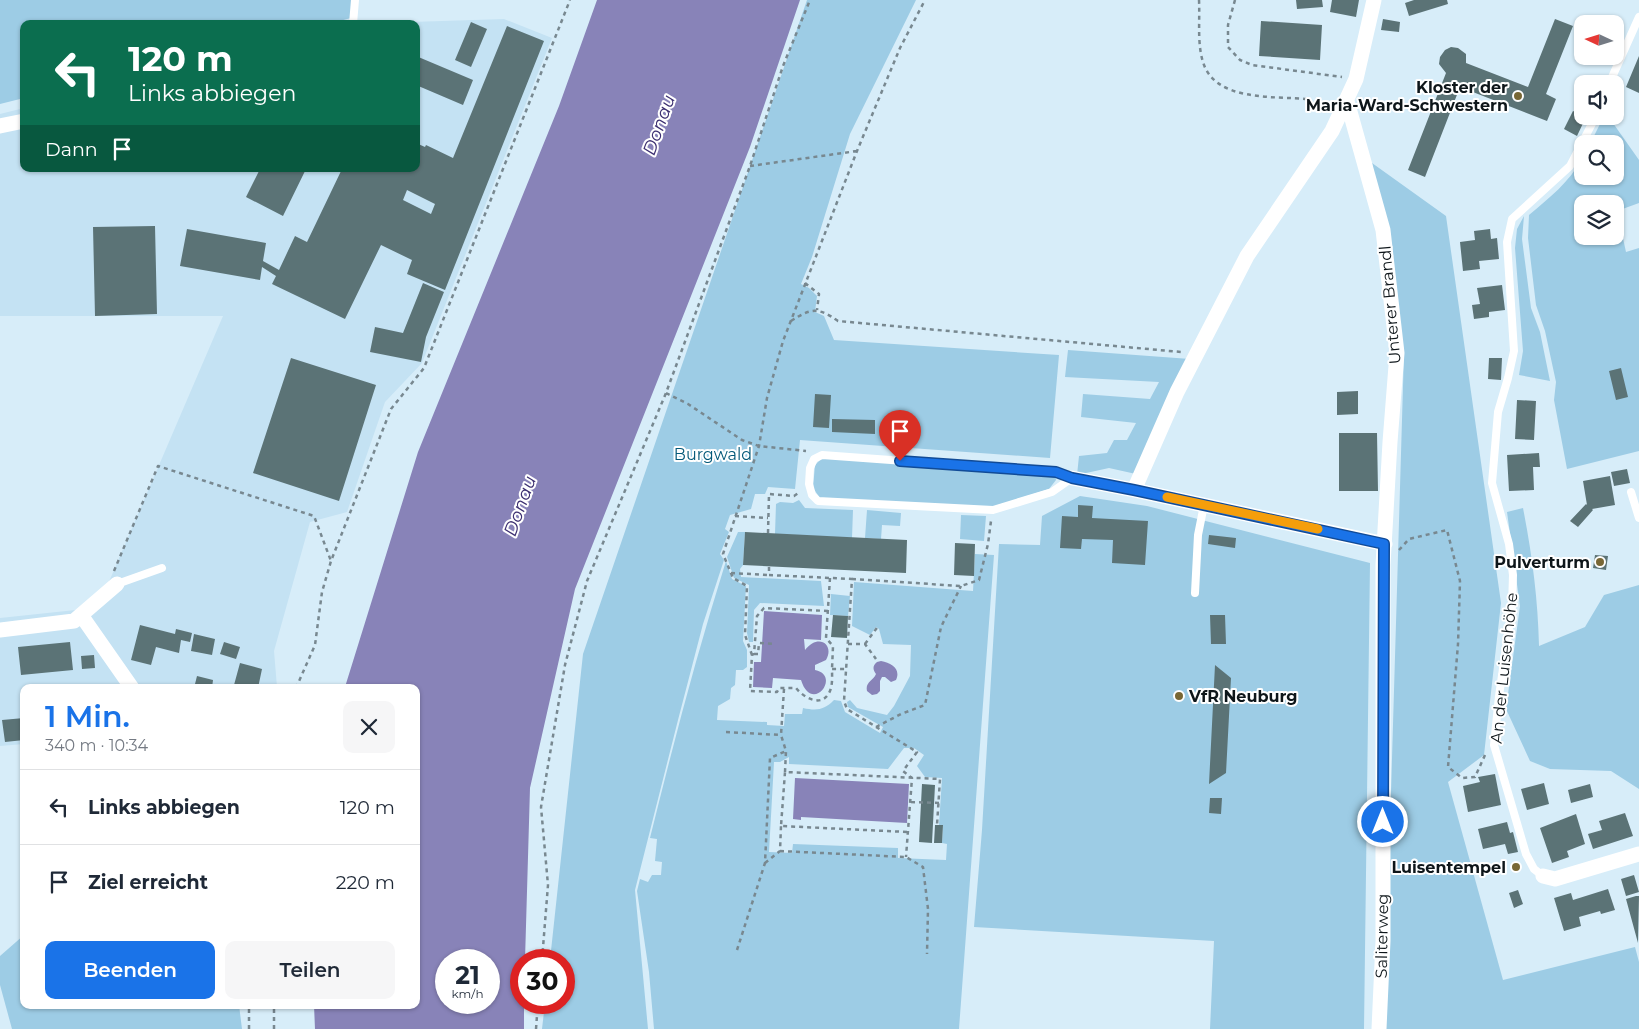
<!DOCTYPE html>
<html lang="de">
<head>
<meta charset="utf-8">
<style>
	:root { --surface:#fff; --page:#f6f6f7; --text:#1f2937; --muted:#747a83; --line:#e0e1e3; --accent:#1a73e8 }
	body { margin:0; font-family:Montserrat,sans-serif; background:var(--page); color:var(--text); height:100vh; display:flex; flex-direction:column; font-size:19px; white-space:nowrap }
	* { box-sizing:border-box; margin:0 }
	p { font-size:16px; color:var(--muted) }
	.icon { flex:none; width:28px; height:28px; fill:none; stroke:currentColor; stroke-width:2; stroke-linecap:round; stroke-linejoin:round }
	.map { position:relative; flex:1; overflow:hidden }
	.panel { position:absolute; left:20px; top:684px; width:400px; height:325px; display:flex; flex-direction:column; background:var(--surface); border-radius:10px; box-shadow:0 1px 4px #0004 }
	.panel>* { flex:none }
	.guide { position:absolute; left:20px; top:20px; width:400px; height:152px; border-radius:10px; box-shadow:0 1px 4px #0004; background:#0b6e4f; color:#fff; overflow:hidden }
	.needle { width:32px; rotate:274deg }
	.buttons { position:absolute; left:1574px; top:15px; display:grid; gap:10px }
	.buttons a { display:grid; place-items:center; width:50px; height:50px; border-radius:10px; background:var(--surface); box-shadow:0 1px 4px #0004; font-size:25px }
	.speed { position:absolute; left:435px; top:949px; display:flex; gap:10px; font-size:25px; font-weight:700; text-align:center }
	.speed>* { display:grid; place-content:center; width:65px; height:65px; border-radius:50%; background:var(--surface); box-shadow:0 1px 4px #0004; line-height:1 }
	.speed small { font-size:12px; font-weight:400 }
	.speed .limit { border:8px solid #d22; background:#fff; color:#111 }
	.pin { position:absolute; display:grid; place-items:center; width:42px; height:42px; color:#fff; margin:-51px -21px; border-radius:50% 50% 50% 0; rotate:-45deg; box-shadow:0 0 5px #0007 }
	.pin .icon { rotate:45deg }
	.me { position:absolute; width:55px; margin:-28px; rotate:0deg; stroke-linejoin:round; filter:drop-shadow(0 0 4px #0008) }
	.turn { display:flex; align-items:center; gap:18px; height:105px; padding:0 25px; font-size:22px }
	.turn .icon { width:65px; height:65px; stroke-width:2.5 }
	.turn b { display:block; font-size:35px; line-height:42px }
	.then { display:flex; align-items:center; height:48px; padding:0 25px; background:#0003; gap:10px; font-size:19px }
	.round { display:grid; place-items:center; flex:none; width:52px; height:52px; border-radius:10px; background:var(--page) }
	.head { display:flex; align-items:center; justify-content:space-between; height:85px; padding:0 25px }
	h1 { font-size:30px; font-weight:600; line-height:38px; color:var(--accent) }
	.cta { display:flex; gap:10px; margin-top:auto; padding:10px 25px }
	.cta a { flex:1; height:58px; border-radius:10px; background:var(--accent); color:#fff; font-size:20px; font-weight:600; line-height:58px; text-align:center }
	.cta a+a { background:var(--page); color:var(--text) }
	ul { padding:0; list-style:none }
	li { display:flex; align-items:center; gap:15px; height:75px; padding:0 25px; border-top:1px solid var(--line) }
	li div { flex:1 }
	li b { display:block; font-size:19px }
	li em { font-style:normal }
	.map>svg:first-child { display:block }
</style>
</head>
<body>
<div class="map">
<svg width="1639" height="1029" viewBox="0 0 1639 1029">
	<rect width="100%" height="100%" fill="#d7edf9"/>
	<path fill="#c4e2f3" d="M504,19L552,38L422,363L385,402L347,512L310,522L274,651L277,687L24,688V744L0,746V618L85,609L105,591L223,316H0V114L24,108V169H416V24H349Z"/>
	<path fill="#9dcce5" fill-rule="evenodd" d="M0,0H352L351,18L328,24H24V98L0,104Z
		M807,0H916L850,134L812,257L801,284L809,288L817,296L815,312L824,316L834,340L1059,355L1050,458L800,440L795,489L768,487L765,494H755L751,509L730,515L725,529L729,532L720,554L724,560L703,624L678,720L635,890L648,1029H542L545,1003L564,1002V960H550L583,654Z
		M1604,116H1608L1639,160V203L1617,211L1626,252L1639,248V451L1567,469L1554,400L1556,382L1545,331L1536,305L1528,238L1529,215C1549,198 1570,182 1582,158V176H1615V144H1590ZM1582,204H1615V236H1582Z
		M1372,163L1446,216L1501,603L1484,755L1448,782L1503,980L1635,947L1639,962V1029H1384L1404,352Z
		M1524,216L1522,239L1531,308L1540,332L1550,381L1519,375L1523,351L1515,248L1517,229Z
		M1068,350L1190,359L1136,474L1109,468L1077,475L1079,456L1107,453L1114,440H1127L1136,423L1081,417L1083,394L1150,399L1159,382L1065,377Z
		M822,458L1055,474L1056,480L1049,489L993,507L820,498L813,488L815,465Z
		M1080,496L1147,506L1370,563L1364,1029H1210L1214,941L974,927L982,830L999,544L1040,545L1042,516Z
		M799,500L805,508L853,510L852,538L775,534L776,504L780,502L793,503Z
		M1523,508C1532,554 1538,599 1539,646L1585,627L1604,595L1639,585V789L1611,771L1550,769L1530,761L1506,709L1520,606L1507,512Z
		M867,510L901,513L900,526L882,525L881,539L865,538Z
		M961,515L986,516L984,541L960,539Z
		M738,532H745L743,565L740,569L741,577L821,581L824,606L760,603L754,610L753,642H749L747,633L749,585L734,578L727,557Z
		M975,554L994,555L959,1029H654L649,972L637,891L640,879L648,882L652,875H661L662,862L655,861L657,839L650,838C673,745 697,653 726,561L732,579L746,586L743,641L747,650V667L743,670H736L735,685L731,688L730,699L718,706L717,720L767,722V725L784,726L785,714H802L803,708C817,711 824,710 834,700L841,701L845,712L880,733L883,727L848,707L847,702L850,700L857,708L887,715L894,706L910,676L911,645L883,644L879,629L876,627L870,635L852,626L854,582L973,591ZM904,748H914L924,755L917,766L925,777L942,778L939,825L943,826L942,843L947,844L946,860L898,858V848L793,844L792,853L769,852L774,762H780L789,757V764L888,769Z
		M831,594L850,596L848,616L830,615Z
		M24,935V1005H239L242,1029H12L0,985V956Z"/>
	<path fill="#8883b8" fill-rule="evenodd" d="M597,0H800L750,147L575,589L530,788L525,960H521V1002L524,1003V1029H315L314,1005H416V688L345,687L418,452L559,106ZM446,960H489V1002H446Z
		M764,611L822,615L821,640L804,639L805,650C818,633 835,644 826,660L815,665V670C842,675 812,715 801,680L773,678L772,688L753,687L754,662H761Z
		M881,661C892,663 901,669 896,680L891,682L885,677H882L880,681V691L877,694L872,695L867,691C865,682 873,681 876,674C873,670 872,666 877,662Z
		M795,778L909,784L907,823L801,817V820L793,819Z"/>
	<path fill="#5b7376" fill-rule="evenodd" d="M1296,0H1322L1323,7L1297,9Z
		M1332,0H1359L1356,17L1330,12Z
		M1414,0H1447L1448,4L1409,16L1405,3Z
		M1383,19L1400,22L1399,32L1381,30Z
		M1555,19L1573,26L1546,94L1556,99L1547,121L1460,87L1425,177L1408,170L1446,73L1439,64L1440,57L1445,50L1451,47L1458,48L1466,54V63L1528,87Z
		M1261,21L1322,25L1320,60L1259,56Z
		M471,22L487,29L471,67L455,60Z
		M507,26L544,41L445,290L407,274L412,260L381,245L345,319L272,284L276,276L262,267L260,280L180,266L187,229L266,243L263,261L279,270L295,236L307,242L342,169H416V143L425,147L426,145L453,158ZM407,190L435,204L431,214L403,200Z
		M416,56L473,80L463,105L416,85Z
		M1639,56V93L1626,87Z
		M1573,111L1586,117L1577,136L1564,129Z
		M260,169H306L283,216L246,197Z
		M155,226L157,314L95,316L93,227Z
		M1490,229L1491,239L1497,238L1499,259L1479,261L1480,269L1463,271L1460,242L1475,240L1474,231Z
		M423,283L444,292L426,337L421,362L370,352L375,327L403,333Z
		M1502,285L1505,310L1489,312V317L1474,319L1472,305L1480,304L1477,288Z
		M291,358L376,385L339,501L253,473Z
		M1489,358H1502L1501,380L1488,379Z
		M1621,368L1628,397L1616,400L1609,371Z
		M1358,391V414L1337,415V392Z
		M815,394L831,395L829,428L813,427Z
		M1517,400L1536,401L1534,440L1515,439Z
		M832,419L875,420V434L832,432Z
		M1339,433H1377L1378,491H1339Z
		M1539,453L1540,467H1533L1534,490L1509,491L1507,455Z
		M1627,469L1630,483L1614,486L1611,472Z
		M1610,476L1615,505L1592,509L1593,510L1578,527L1570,521L1586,504L1587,505L1583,481Z
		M1078,505L1093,506L1092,518L1148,521L1145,565L1112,563L1113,540L1082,539L1081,549L1060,548L1062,516L1078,517Z
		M745,532L907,540L906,573L743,565Z
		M1209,535L1236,538L1235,548L1208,544Z
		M955,543L975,544L974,576L954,575Z
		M1595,555L1608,556L1606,570L1593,568Z
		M833,615L848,616L847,638L831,637Z
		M1210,615H1225L1226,644H1211Z
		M140,625L175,634L176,629L192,633L190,642L181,640L179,653L156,647L151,665L131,660Z
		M194,634L215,639L212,655L191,651Z
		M70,642L73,670L21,675L18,647Z
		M224,642L240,647L236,659L220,654Z
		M94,655L95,668L82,669L81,656Z
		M240,663L262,669L258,688H246L234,685Z
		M1215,665L1231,678L1226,773L1209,784Z
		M197,676L213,680L212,688H194Z
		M24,718V740L5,742L2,720Z
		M1495,774L1501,805L1468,812L1463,786L1480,782L1478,777Z
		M1544,783L1549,804L1527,810L1521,789Z
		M922,784L935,785L932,843L919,842Z
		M1590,784L1593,797L1571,803L1568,790Z
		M1210,798H1222L1221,814L1209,813Z
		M1625,813L1633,836L1593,849L1588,834L1602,830L1599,821Z
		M1576,814L1585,844L1567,851L1569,857L1552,863L1540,828Z
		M1507,822L1510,833L1513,832L1518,852L1508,854L1505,844L1483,849L1478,829Z
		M935,825H943L942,843H934Z
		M1511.5 867a4.5 4.5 0 1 1 9 0a4.5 4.5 0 1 1-9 0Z
		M1634,875L1639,892L1626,896L1621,879Z
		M1608,889L1615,910L1601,914L1600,911L1579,917L1581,926L1564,931L1554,898L1571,893L1573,900Z
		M1518,890L1523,904L1514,908L1509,893Z
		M1636,896H1639L1638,943L1626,899Z"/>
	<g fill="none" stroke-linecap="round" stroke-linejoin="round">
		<path stroke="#788890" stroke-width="2.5" stroke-dasharray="4 4" stroke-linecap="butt" d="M1199,0C1200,20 1197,43 1203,62C1215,102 1274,96 1308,99
			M1235,0L1228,25V47L1240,60L1252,65L1342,77
			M750,166L857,151
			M805,283L819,294L817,310
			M791,321C811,308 818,307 838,321L1181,352
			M666,393L688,404L742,440L759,446L806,451
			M735,516L768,518
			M768,533L769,494L794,496L800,492
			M1399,550L1409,539L1447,530L1460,581L1458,644L1448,767L1462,778L1475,777L1485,755
			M769,567V575L852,579L844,701L847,709L917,752L903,771L912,778L906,857
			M114,571L158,466L314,516L331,561
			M731,573L769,575
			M830,578L826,638L833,646L832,669
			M852,579L961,586L979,580L988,544L991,521
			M828,611L764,608L757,616L754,654L752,655L750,691L777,692L779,688H796C803,697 821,708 829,693C833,686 832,676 832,669H847
			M848,644H865L876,659
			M865,644L879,625
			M754,654H758L759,643L775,644
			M752,655L745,635L747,586L733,578L723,554L759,446L767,398L783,341L857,151L900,48L925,0
			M296,688L315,645L322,592L331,561L391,409L424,368L570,0
			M784,689L781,735L786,751L785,772
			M876,727L901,714L925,705L941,627L961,586
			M726,732L781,735
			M911,802L939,803
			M907,832L781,826L785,772L940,779L937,825
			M780,851L906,857L923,867L928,909L927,954
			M765,863L780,851L781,826
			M737,950L765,863L770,758L786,751
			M542,960L548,885L541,807L565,665L587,581L666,393L750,166L783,66L810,0
			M249,1029V1005
			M274,1029V1005
			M536,1029L538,1002"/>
		<path stroke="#fff" stroke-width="8" d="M353,24L355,0
			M1609,84L1639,17
			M822,455L1056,472L1072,478L1052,492L993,510L818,501L812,495L809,484L810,468L814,459Z
			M1631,492L1639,518
			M117,584L162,568
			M1195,593L1198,535L1204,505
			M1543,876L1534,869L1526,854L1494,745L1499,696L1512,607L1513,575L1509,544L1492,483L1498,412L1508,378L1514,351L1507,242L1512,219L1570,166L1596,116"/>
		<path stroke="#fff" stroke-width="15" d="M1347,101L1383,230L1397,353L1390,442L1383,565V941L1379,1029
			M0,126L24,121
			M1072,478L1134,490L1385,544
			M1134,490L1177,392L1247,256L1332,131L1356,79L1374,0
			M81,615L132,688
			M0,630L74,621L117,584
			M1543,876L1555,879L1639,854"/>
	</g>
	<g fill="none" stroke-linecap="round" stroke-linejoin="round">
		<defs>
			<path id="route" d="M900,461L1056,472L1072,478L1134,490L1384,544L1383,822"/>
		</defs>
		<use href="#route" stroke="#114b97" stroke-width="12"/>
		<use href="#route" stroke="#1a73e8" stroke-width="9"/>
		<path stroke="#f59e0b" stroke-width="9" d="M1167,497L1318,529"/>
	</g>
	<g fill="#786735" stroke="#fff" stroke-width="2">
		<circle cx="1518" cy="96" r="5"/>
		<circle cx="1600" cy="562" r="5"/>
		<circle cx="1179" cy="696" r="5"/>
		<circle cx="1516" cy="867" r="5"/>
	</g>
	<g text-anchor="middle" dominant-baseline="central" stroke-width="4" stroke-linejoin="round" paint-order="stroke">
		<g font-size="16" font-weight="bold" fill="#0e161a" stroke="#fff" text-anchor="end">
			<text x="1508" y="87">Kloster der<tspan x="1508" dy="18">Maria-Ward-Schwestern</tspan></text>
			<text x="1590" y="562">Pulverturm</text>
			<text x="1189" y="696" text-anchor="start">VfR Neuburg</text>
			<text x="1506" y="867">Luisentempel</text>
		</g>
		<g font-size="16" fill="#0e161a" stroke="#fff">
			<text transform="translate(1390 305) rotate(-95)">Unterer Brandl</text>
			<text transform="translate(1504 668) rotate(-84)">An der Luisenhöhe</text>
			<text transform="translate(1382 936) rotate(-89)">Saliterweg</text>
		</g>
		<g font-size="16" fill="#035878" stroke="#fff">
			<text x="713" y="454">Burgwald</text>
		</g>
		<g font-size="18" font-style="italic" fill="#3c2f71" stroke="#fff">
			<text transform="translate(659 125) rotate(-70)">Donau</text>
			<text transform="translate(520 506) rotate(-70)">Donau</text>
		</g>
	</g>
</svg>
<div class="buttons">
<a><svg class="needle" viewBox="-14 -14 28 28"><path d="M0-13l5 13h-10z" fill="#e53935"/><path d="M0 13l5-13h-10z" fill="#747a83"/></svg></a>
<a><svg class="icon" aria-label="sound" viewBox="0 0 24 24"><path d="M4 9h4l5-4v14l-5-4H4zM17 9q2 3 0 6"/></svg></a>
<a><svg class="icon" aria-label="search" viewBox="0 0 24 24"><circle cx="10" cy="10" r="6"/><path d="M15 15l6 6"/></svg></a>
<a><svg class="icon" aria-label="layers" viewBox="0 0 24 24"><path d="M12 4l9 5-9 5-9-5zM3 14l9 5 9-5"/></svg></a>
</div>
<div class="speed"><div>21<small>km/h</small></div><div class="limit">30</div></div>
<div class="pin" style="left:900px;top:461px;background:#d93025"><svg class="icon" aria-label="arrive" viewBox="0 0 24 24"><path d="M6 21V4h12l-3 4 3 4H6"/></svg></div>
<svg class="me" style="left:1383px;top:822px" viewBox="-20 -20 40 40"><circle r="17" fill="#1a73e8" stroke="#fff" stroke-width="3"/><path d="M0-11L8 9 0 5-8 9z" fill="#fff"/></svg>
<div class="guide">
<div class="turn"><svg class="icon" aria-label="left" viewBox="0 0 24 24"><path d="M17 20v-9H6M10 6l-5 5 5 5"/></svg><div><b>120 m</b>Links abbiegen</div></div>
<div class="then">Dann<svg class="icon" aria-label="arrive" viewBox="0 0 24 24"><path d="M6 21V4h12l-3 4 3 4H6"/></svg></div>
</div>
<section class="panel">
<div class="head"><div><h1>1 Min.</h1><p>340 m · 10:34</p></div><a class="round"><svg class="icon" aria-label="close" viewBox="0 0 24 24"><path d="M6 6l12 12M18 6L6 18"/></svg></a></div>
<ul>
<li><svg class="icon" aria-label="left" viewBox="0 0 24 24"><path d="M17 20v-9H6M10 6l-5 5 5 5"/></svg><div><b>Links abbiegen</b></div><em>120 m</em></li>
<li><svg class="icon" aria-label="arrive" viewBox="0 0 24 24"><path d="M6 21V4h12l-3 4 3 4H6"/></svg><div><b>Ziel erreicht</b></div><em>220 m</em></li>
</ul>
<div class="cta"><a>Beenden</a><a>Teilen</a></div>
</section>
</div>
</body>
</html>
